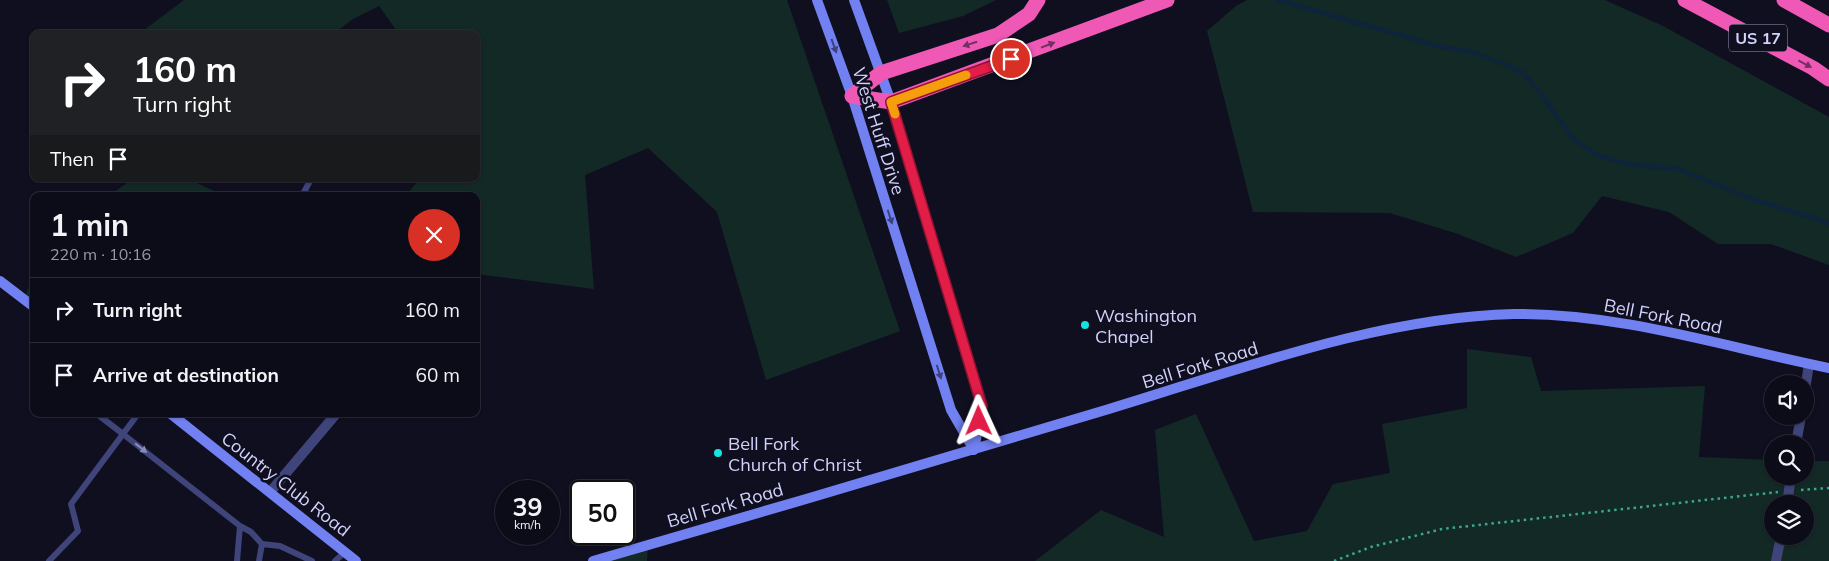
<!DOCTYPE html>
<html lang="en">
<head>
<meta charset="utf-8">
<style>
	:root { --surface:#0c0b18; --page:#1a1925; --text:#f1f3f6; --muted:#9a9ba2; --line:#2c2b37 }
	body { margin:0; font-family:Mulish,sans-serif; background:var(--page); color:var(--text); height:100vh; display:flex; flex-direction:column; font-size:19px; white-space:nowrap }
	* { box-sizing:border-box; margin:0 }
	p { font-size:16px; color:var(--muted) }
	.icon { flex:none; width:28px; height:28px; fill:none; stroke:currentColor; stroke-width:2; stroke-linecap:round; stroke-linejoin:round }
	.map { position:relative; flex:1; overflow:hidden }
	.side { position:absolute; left:30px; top:192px; width:450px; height:225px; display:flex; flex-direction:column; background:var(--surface); border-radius:10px; box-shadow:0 1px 4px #0004,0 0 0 1px var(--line) }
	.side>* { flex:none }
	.banner { position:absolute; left:30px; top:30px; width:450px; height:152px; border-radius:10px; box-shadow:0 1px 4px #0004,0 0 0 1px var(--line); background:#202124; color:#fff; overflow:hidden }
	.fabs { position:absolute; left:1764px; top:375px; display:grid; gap:10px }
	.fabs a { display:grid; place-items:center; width:50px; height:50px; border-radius:50%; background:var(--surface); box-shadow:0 1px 4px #0004,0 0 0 1px var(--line); font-size:25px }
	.speed { position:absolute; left:495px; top:480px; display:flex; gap:10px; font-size:25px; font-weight:700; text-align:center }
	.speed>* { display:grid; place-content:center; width:65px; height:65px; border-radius:50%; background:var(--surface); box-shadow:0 1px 4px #0004,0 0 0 1px var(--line); line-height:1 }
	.speed small { font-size:12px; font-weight:400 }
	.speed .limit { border:2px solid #111; border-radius:8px; background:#fff; color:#111 }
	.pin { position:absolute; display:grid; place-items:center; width:42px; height:42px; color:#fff; margin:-21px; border:2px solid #fff; border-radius:50%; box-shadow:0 1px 5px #0007 }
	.me { position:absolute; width:55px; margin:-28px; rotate:359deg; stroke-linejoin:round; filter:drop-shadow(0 0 4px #0008) }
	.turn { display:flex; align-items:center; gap:18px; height:105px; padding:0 20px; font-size:22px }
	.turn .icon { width:65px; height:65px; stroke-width:2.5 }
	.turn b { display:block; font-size:35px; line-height:42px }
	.then { display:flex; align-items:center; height:48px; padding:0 20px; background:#0003; gap:10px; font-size:19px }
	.round { display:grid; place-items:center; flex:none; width:52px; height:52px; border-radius:26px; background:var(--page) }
	.overview { display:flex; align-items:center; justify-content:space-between; height:85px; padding:0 20px }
	h1 { font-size:30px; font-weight:700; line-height:38px }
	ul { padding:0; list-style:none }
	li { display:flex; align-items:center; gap:15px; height:65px; padding:0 20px; border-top:1px solid var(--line) }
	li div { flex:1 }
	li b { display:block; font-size:19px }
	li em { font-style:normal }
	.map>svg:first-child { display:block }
</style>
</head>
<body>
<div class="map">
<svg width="1829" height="561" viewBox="0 0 1829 561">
	<rect width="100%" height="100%" fill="#100f20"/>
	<path fill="#132925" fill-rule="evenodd" d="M184,0H787L900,331L766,380L717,212L648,148L585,175L594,289L476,274V196H405L420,179H476V34H399L379,6L353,19L333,34H148L144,30Z
		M887,0H996L963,16L899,33Z
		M1247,0H1605L1663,26L1829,117V265L1771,244H1718L1669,212L1602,196L1573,233L1516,257L1458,234L1390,213L1253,212L1207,31L1236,6Z
		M133,179H188L225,196H108Z
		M34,273V307L24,299Z
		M1467,349L1531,357L1541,391L1705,386L1699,457L1772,460V476H1805V461H1829V561H1035L1101,510L1164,537L1155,430L1196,414L1254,541L1307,531L1333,484L1390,473L1382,424L1467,408ZM1772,504H1805V536H1772Z
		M648,545L647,561H602Z"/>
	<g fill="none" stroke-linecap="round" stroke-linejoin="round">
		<path stroke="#0e243a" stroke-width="4.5" d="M1278,0L1438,46L1472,52L1505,64L1523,73L1543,96L1573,139L1597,155L1627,164L1679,169L1752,199L1829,223"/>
		<path stroke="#3aa792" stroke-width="2.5" stroke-dasharray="2.5 4" stroke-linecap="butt" d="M1801,490L1829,488
			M1334,561L1371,547L1442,529L1778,492"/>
		<path stroke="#3f447a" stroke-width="6" d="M302,196L311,179
			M138,414L123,434L240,526L237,561
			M240,526L251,532L262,544
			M49,561L78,531L71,504L123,434L97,414
			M259,561L262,544L280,546L312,561
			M335,561L345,552"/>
		<path stroke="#3f447a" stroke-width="10" d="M1805,390L1809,364
			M1796,444L1801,416
			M271,491L336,414
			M1787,504L1791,476
			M1776,561L1781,536"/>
		<path stroke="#7281f1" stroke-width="10" d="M817,0L852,96L951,410L974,450
			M854,0L891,102L982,407L974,450
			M0,281L34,307
			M171,414L356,561
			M593,561C765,511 938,461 1109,409C1238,370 1379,317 1514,314C1621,313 1725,347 1829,368"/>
		<path stroke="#ef59b5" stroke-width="15" d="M1685,0L1813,68L1829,79
			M1784,0L1829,25
			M852,96L891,102L1167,0
			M852,96L881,73L998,35L1029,14L1038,0"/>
	</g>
	<defs><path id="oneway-solid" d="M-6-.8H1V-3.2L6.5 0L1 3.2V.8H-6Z" transform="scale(1.25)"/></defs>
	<g fill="#743063">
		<use href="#oneway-solid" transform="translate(970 44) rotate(162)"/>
		<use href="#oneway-solid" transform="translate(1048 45) rotate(-21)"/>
		<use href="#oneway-solid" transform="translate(1805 64) rotate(28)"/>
	</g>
	<g fill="#3c427e">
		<use href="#oneway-solid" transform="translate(834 46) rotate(70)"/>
		<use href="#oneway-solid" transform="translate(890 217) rotate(72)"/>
		<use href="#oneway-solid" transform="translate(939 372) rotate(72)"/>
	</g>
	<use fill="#888cba" href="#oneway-solid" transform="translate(141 448) rotate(38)"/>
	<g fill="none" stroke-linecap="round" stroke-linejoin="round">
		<defs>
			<path id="route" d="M979,421L982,406L891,102L1011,59"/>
		</defs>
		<use href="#route" stroke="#92132f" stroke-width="12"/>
		<use href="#route" stroke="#e11d48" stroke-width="9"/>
		<path stroke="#f59e0b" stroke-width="9" d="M895,114L891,102L966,75"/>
	</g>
	<g fill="#16e3db" stroke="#100f20" stroke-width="2">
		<circle cx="1085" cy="325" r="5"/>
		<circle cx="718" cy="453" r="5"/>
	</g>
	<g text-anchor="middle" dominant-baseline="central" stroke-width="5" stroke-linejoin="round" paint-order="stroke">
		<rect fill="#100f20" stroke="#9898b9" stroke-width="1" x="1729" y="24.5" width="58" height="27" rx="4"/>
		<g font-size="16" font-weight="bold" fill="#d2d3fb">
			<text x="1758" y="38">US 17</text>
		</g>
		<g font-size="18" fill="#d2d3fb" stroke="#100f20">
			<text transform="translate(879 131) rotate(72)">West Huff Drive</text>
			<text transform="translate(1663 316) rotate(11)">Bell Fork Road</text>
			<text transform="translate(1200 365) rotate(-17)">Bell Fork Road</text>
			<text transform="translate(286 484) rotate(38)">Country Club Road</text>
			<text transform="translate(725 505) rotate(-16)">Bell Fork Road</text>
		</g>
		<g font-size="18" fill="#d2d3fb" stroke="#100f20" text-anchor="start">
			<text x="1095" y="315">Washington<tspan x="1095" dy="21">Chapel</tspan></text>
			<text x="728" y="443">Bell Fork<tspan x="728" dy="21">Church of Christ</tspan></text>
		</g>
	</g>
</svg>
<div class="fabs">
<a><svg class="icon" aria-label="sound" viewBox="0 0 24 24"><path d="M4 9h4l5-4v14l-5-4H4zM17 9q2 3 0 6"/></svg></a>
<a><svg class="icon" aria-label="search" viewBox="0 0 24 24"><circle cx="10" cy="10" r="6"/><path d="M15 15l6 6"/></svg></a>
<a><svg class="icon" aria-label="layers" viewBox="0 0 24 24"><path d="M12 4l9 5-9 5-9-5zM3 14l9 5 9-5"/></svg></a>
</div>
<div class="speed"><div>39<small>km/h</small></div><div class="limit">50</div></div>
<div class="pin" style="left:1011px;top:59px;background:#d93025"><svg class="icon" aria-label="arrive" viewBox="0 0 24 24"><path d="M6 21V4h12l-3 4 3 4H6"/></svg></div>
<svg class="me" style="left:979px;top:421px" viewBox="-20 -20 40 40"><path d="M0-17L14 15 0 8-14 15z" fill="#e11d48" stroke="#fff" stroke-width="4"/></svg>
<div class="banner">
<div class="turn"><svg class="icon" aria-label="right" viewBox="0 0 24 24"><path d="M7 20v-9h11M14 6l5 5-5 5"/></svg><div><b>160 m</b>Turn right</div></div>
<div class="then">Then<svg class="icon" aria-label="arrive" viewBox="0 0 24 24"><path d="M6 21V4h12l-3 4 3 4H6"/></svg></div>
</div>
<section class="side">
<div class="overview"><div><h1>1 min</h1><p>220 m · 10:16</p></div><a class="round" style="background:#d93025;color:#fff"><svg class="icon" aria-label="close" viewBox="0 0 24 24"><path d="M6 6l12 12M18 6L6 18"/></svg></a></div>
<ul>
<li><svg class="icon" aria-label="right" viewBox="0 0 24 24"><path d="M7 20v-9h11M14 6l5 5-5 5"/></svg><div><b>Turn right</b></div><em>160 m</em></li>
<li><svg class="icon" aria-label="arrive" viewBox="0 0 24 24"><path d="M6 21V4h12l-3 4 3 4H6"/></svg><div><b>Arrive at destination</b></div><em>60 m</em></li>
</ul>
</section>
</div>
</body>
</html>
